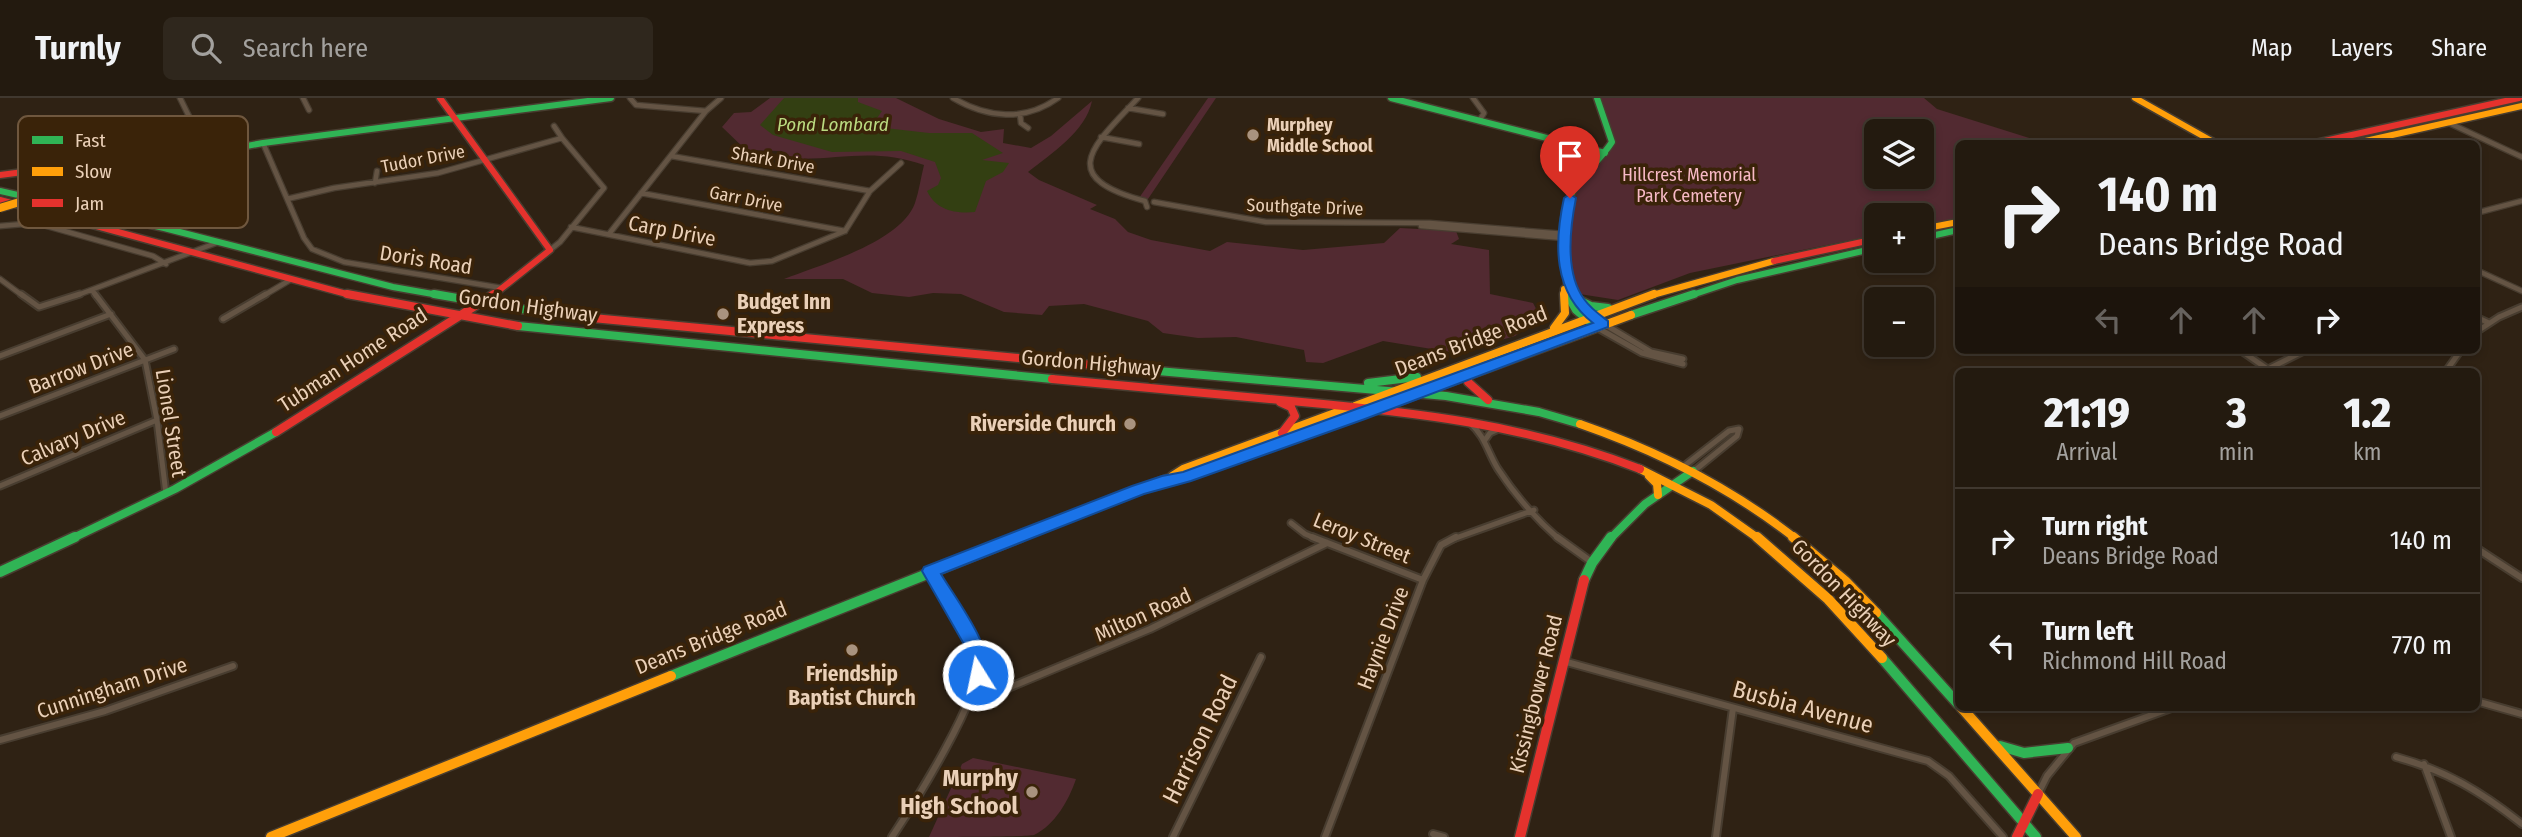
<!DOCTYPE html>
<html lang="en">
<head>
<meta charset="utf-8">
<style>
	:root { --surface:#231a0f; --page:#2f271d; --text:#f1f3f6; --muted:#a3a19e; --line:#40382f }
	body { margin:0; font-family:"Fira Sans Condensed",sans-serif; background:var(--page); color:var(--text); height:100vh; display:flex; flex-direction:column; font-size:26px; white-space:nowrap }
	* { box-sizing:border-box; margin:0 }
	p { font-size:23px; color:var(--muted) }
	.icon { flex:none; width:38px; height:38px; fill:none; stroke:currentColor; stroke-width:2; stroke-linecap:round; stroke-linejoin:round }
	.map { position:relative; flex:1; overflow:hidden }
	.details { position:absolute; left:1955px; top:270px; width:525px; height:343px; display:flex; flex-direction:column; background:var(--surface); border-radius:10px; box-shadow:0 4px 10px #0003,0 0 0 2px var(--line) }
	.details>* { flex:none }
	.guide { position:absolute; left:1955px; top:42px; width:525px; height:214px; border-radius:10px; box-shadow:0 4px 10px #0003,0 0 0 2px var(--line); background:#231a0f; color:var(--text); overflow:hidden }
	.buttons { position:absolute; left:1864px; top:21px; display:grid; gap:14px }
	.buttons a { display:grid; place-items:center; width:70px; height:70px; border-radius:10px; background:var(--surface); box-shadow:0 4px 10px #0003,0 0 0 2px var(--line); font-size:35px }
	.pin { position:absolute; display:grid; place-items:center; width:60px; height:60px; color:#fff; margin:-72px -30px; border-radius:50% 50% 50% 0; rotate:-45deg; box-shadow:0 0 7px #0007 }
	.pin .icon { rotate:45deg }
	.me { position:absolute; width:77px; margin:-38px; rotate:350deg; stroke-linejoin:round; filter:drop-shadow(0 0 5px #0008) }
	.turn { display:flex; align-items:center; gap:24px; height:147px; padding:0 28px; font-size:32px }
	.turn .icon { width:91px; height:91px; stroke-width:2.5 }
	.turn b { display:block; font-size:49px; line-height:60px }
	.lanes { display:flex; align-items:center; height:66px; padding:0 28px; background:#0003; justify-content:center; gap:35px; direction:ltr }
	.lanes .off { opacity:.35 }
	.eta { display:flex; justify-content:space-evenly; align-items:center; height:119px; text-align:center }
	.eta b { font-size:42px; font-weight:800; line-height:49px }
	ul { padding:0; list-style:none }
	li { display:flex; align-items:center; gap:21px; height:105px; padding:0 28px; border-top:2px solid var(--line) }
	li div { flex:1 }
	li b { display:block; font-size:26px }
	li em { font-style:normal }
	header { display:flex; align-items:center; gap:42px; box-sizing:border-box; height:98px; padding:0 35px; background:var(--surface); border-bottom:2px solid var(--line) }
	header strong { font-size:33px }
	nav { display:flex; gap:38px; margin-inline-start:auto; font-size:24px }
	.search { width:490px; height:63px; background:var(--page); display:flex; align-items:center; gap:18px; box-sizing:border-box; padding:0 24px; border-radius:10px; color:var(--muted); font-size:26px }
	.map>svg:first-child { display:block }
</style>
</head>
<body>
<header>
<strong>Turnly</strong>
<div class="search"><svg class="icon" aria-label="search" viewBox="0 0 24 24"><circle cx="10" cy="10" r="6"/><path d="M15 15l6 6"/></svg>Search here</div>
<nav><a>Map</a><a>Layers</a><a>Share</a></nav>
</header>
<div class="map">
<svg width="2522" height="739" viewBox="0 0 2522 739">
	<rect width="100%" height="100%" fill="#2f2214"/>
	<path fill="#522a31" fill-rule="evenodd" d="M770,0H896L939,21L981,34L1004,31L1003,45L1031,50L1051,38L1092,3C1086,33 1051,56 1028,74L1039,82L1097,107L1090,111L1115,121L1128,134L1151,142L1210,153L1227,144L1303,152L1384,145L1400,130L1456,133L1459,141L1451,146L1489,152L1490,196L1533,205L1541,220L1515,238L1456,255L1383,243L1323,265L1306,264L1304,252L1236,239L1198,240L1163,235L1148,223L1084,206L1049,208L1042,217L1004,214L961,196L933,195L909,199L872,195L843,181H784C820,167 901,144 915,105C919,93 921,79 924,67C870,48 837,64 784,60L782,53L746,52L722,29L734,15L751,14Z
		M1208,0H1216L1148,101L1139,100Z
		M1600,0H1924L1937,11L2045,45L1958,46V120L1922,128V117H1876V137L1690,175L1618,202L1573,195C1567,163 1557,124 1573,93C1582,77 1600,61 1611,47ZM1876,33H1922V79H1876Z
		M973,660L1076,681C1069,702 1055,727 1034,737C1022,739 948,739 929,739L962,666Z"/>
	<path fill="#333f12" d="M784,0H858V4L882,13L873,26L885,30L929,35H972L1003,55L982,62L1009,65L1003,74L986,83L975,114C955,116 936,112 927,93L938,87L941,80L935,64L901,53L832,54L773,37L760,27Z"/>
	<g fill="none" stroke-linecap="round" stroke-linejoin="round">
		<defs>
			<path id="street-far2" d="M180,0L207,55
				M303,0L309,12
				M630,0L636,7L706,13
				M953,0C987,20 1025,24 1058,0
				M1138,0C1094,47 1054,79 1145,103L1147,109
				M1473,0L1484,15L1479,23
				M1128,10L1163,16
				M1020,16L1021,25L1028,30
				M2449,25L2522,59
				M554,28L562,40
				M1101,39L1139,46
				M263,45L304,140L312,151L344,164L502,190
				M671,58L870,93
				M375,85L377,73
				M641,95L845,133
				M287,101L334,90L438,75L562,40L604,90L560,144L550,152
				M1154,104L1266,124L1430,125L1565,136
				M2476,115L2522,103
				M0,128L36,125L153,158L166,166
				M1421,128L1564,140
				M571,129L750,165L772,163L845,133L870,93L901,65
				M609,136L706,13L721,0
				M2476,172L2522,193
				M0,181L23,198
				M92,192L96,198
				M75,198L216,145
				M263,198L290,182"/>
			<path id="street-far1" d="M21,196L39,209L80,196
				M95,196L145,262L157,322L166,396
				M2476,219L2489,225
				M223,221L266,196
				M1604,226L1651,254L1683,261
				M1596,229L1642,255L1683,266
				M2476,234L2499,219L2522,209
				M2240,252L2269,272
				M0,258L111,216
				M2268,271L2306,252
				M2446,273L2461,252
				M0,318L174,251
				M1470,325C1485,338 1488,355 1498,371C1515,397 1536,421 1559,441
				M1485,342L1490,335L1501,330
				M1684,368L1729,333L1739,331L1737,338L1694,373
				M0,388L157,322
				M1291,425L1305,436L1317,441
				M1453,441L1534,412"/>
			<path id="street" d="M1312,439L1423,482
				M1557,439L1593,465
				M2476,450L2522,480
				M1563,563L1928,663L1949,678L2003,739
				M2476,603L2522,616
				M967,607L1150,531L1327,445
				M0,642L105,613L233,568
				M2396,659C2447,673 2480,693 2522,726
				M2424,666L2451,739
				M2038,696L2047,678L2074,645L2174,609
				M1433,736L1444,739
				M892,739C914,706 982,598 979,562C977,536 944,496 930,473
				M1173,739L1261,559
				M1325,739L1423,482L1441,447L1456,439
				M1716,739L1733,610"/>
			<path id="fast-far2" d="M1391,0L1605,55
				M149,66L263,45L611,0
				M0,93L164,130L393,189L444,198
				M104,114L93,107C101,81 125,74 149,66
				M1922,140L1958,132
				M1567,175V198
				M1575,198C1561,168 1557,120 1574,91C1585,74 1601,61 1612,44L1597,0
				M1689,198L1737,182L1876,150"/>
			<path id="fast-far1" d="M434,196L550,216
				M1567,196L1576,212L1596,229
				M1574,196L1580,207L1596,220
				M1575,200L1591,208L1608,210
				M1631,217L1694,196
				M518,228L1052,281
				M1135,271L1446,298L1539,314L1580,326
				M1368,285L1417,279
				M71,441L175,391L276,334
				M1016,441L1128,396
				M1610,441L1645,406L1693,373"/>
			<path id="fast" d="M0,474L75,439
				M1584,482L1592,465L1611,439
				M1876,515L1958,606
				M1882,560L2036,739
				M671,578L1020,439
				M2000,648L2024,655L2068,650"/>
			<path id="slow-far2" d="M2135,0L2217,46
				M2352,46L2522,8
				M60,89L122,71
				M1922,131L1958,124
				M1564,191V198
				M1649,198L1774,163"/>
			<path id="slow-far1" d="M1554,230L1565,215L1564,196
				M1355,308L1654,196
				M1380,310L1631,217
				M1580,326C1658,353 1730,389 1796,441
				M1640,371L1711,407L1759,441
				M1172,378L1183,371L1351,309
				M1649,378L1657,386L1658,397"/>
			<path id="slow" d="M1757,439L1828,501L1882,560
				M1793,439L1845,483L1876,515
				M1961,609L2076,739
				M271,739L671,578"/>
			<path id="jam-far2" d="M440,0L550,152L492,198
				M2311,46L2519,0
				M0,77L192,52
				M0,102L354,198
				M1774,163L1876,141"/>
			<path id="jam-far1" d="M347,196L518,228
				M550,216L1135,271
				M1468,276V284L1488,302
				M1052,281C1132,288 1211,296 1291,303C1413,314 1525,326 1640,371
				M1280,304L1291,309L1295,318L1282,335
				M276,334L494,196
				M1128,396L1167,381L1185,379L1375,311"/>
			<path id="jam" d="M1520,739L1584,482
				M2017,739L2038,696"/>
		</defs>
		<use href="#street-far2" stroke="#483d30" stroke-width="7"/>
		<use href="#street-far1" stroke="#483d30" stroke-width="9"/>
		<use href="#street" stroke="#483d30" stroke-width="10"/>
		<use href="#fast-far2" stroke="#483d30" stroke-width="9"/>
		<use href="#fast-far1" stroke="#483d30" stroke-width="11"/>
		<use href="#fast" stroke="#483d30" stroke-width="13"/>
		<use href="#slow-far2" stroke="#483d30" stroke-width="9"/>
		<use href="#slow-far1" stroke="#483d30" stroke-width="11"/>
		<use href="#slow" stroke="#483d30" stroke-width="13"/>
		<use href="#jam-far2" stroke="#483d30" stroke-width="9"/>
		<use href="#jam-far1" stroke="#483d30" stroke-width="11"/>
		<use href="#jam" stroke="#483d30" stroke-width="13"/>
		<use href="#street-far2" stroke="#645444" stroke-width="4.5"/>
		<use href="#street-far1" stroke="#645444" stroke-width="5"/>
		<use href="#street" stroke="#645444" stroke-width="6"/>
		<use href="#fast-far2" stroke="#30b455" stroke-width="6"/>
		<use href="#fast-far1" stroke="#30b455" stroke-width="8"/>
		<use href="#fast" stroke="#30b455" stroke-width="10"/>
		<use href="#slow-far2" stroke="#ff9f0a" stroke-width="6"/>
		<use href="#slow-far1" stroke="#ff9f0a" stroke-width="8"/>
		<use href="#slow" stroke="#ff9f0a" stroke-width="10"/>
		<use href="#jam-far2" stroke="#e5322d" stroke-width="6"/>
		<use href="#jam-far1" stroke="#e5322d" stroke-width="8"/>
		<use href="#jam" stroke="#e5322d" stroke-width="10"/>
		<defs>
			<path id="slow-bridge" d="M0,110L66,90"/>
		</defs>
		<use href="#slow-bridge" stroke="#483d30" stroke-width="10" stroke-linecap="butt"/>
		<use href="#slow-bridge" stroke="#ff9f0a" stroke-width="8"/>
	</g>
	<path fill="#1a73e8" stroke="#114b97" stroke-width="2" d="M1570,96L1576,100C1570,130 1565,175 1584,201C1591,211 1600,217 1608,223V229L1365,321L1191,383L1144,396L941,476C955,500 999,556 985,582H972L965,548L922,473L924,469L1132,388L1162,378L1183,374L1593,225C1553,194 1554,146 1564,100Z"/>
	<g fill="#a9937f" stroke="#3a2309" stroke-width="2.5">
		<circle cx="1253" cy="37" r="7"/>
		<circle cx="723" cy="216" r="7"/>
		<circle cx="1130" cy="326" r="7"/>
		<circle cx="852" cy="552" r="7"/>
		<circle cx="1032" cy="694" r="7"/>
	</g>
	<g text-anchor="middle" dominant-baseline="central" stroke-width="7" stroke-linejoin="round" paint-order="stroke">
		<g font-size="18" font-weight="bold" fill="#ead0b8" stroke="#3a2309" text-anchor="start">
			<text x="1267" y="27">Murphey<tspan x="1267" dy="21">Middle School</tspan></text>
		</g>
		<g font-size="18" fill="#ead0b8" stroke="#3a2309">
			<text transform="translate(423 61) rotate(-11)">Tudor Drive</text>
			<text transform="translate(773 62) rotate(10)">Shark Drive</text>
			<text transform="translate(746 101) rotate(11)">Garr Drive</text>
			<text transform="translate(1305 109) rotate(2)">Southgate Drive</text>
		</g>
		<g font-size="18" fill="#f7b9c6" stroke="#3a2309">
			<text x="1689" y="77">Hillcrest Memorial<tspan x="1689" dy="21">Park Cemetery</tspan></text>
		</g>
		<g font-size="19" font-style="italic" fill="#bada80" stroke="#3a2309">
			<text x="833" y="26">Pond Lombard</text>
		</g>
		<g font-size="21" fill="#ead0b8" stroke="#3a2309">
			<text transform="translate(672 133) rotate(11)">Carp Drive</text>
			<text transform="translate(426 162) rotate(9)">Doris Road</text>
			<text transform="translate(528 208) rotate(8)">Gordon Highway</text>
			<text transform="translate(1471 243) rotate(-21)">Deans Bridge Road</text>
			<text transform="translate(353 262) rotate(-33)">Tubman Home Road</text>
			<text transform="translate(1091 265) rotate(5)">Gordon Highway</text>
			<text transform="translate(81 270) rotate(-21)">Barrow Drive</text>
			<text transform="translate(171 325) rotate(81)">Lionel Street</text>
			<text transform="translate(73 340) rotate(-23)">Calvary Drive</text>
			<text transform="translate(1362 440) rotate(22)">Leroy Street</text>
			<text transform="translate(1844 495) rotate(46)">Gordon Highway</text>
			<text transform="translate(1143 517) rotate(-24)">Milton Road</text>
			<text transform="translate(711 540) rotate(-22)">Deans Bridge Road</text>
			<text transform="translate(1383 540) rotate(-69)">Haynie Drive</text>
			<text transform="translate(112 590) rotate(-18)">Cunningham Drive</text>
			<text transform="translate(1536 596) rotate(-76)">Kissingbower Road</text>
		</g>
		<g font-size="21" font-weight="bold" fill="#ead0b8" stroke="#3a2309" text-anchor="start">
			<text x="737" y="204">Budget Inn<tspan x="737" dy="24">Express</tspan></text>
			<text x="1116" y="326" text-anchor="end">Riverside Church</text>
			<text x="852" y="576" text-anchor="middle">Friendship<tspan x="852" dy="24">Baptist Church</tspan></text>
		</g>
		<g font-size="24" fill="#ead0b8" stroke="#3a2309">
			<text transform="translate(1803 609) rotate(15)">Busbia Avenue</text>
			<text transform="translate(1200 641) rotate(-64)">Harrison Road</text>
		</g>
		<g font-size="24" font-weight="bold" fill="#ead0b8" stroke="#3a2309" text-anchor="end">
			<text x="1018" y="680">Murphy<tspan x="1018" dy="28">High School</tspan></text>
		</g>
	</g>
	<rect x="18" y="18" width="230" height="112" rx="10" fill="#3a2309" stroke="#6f573e" stroke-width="2"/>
	<rect x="32" y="38" width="31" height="8" fill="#30b455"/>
	<rect x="32" y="69" width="31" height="9" fill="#ff9f0a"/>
	<rect x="32" y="101" width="31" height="8" fill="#e5322d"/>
	<g font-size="19" fill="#ead0b8">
		<text x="75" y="49">Fast</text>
		<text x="75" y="80">Slow</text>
		<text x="75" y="112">Jam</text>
	</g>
</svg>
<div class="buttons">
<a><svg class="icon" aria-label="layers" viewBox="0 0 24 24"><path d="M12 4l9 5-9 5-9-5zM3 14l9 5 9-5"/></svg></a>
<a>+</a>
<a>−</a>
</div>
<div class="pin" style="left:1570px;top:100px;background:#d93025"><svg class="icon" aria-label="arrive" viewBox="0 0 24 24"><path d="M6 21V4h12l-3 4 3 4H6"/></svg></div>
<svg class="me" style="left:978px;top:577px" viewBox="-20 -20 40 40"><circle r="17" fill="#1a73e8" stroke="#fff" stroke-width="3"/><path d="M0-11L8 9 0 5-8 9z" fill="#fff"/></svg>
<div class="guide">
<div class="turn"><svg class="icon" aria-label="right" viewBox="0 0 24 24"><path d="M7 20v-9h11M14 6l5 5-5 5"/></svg><div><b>140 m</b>Deans Bridge Road</div></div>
<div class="lanes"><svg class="icon off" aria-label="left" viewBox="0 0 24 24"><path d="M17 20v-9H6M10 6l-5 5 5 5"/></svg><svg class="icon off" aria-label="ahead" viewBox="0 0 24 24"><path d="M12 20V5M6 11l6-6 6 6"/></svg><svg class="icon off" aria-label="ahead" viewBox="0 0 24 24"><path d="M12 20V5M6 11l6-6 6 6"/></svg><svg class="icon" aria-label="right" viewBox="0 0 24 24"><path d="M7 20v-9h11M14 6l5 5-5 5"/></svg></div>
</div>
<section class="details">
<div class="eta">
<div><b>21:19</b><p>Arrival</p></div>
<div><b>3</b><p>min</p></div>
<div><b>1.2</b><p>km</p></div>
</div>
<ul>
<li><svg class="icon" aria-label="right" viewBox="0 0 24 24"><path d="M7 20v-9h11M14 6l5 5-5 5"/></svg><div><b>Turn right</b><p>Deans Bridge Road</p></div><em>140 m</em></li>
<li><svg class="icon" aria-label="left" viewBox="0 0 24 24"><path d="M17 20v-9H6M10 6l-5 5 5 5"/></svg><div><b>Turn left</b><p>Richmond Hill Road</p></div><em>770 m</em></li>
</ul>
</section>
</div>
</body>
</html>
